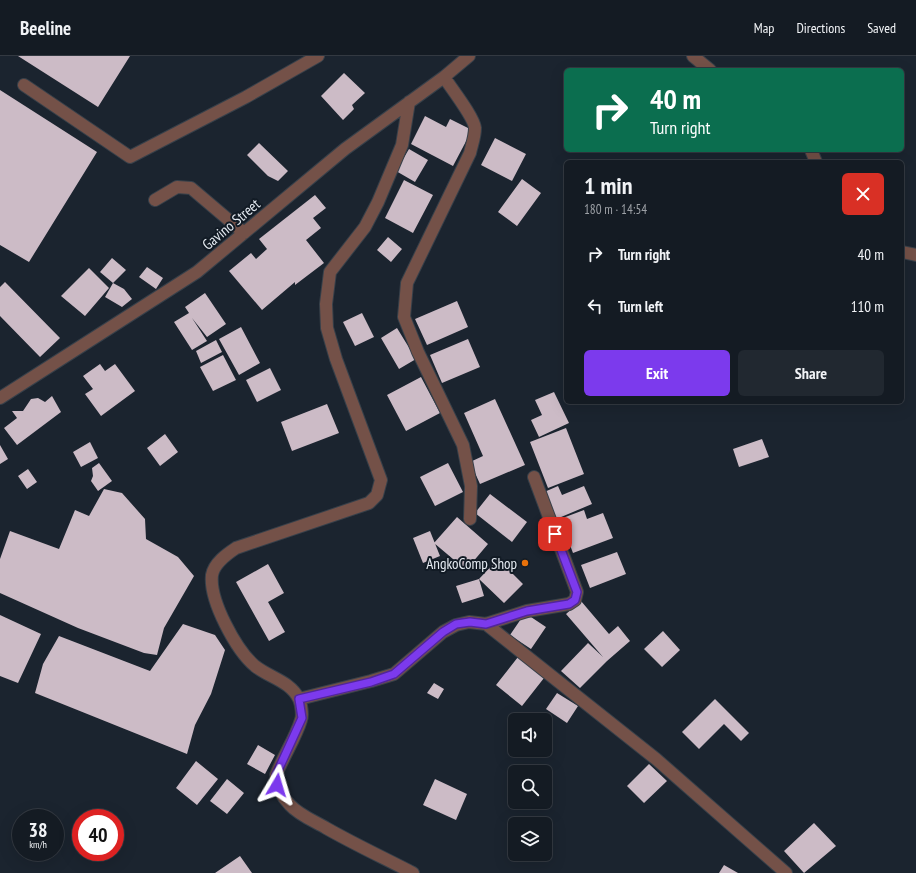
<!DOCTYPE html>
<html lang="en">
<head>
<meta charset="utf-8">
<style>
	:root { --surface:#141b23; --page:#212830; --text:#f1f3f6; --muted:#9da1a6; --line:#333941; --accent:#7c3aed }
	body { margin:0; font-family:"PT Sans Narrow",sans-serif; background:var(--page); color:var(--text); height:100vh; display:flex; flex-direction:column; font-size:15px; white-space:nowrap }
	* { box-sizing:border-box; margin:0 }
	p { font-size:13px; color:var(--muted) }
	.icon { flex:none; width:22px; height:22px; fill:none; stroke:currentColor; stroke-width:2; stroke-linecap:round; stroke-linejoin:round }
	.map { position:relative; flex:1; overflow:hidden }
	.panel { position:absolute; left:564px; top:104px; width:340px; height:244px; display:flex; flex-direction:column; background:var(--surface); border-radius:6px; box-shadow:0 4px 16px #0002,0 0 0 1px var(--line) }
	.panel>* { flex:none }
	.banner { position:absolute; left:564px; top:12px; width:340px; height:84px; border-radius:6px; box-shadow:0 4px 16px #0002,0 0 0 1px var(--line); background:#0b6e4f; color:#fff; overflow:hidden }
	.fabs { position:absolute; left:508px; top:657px; display:grid; gap:8px }
	.fabs a { display:grid; place-items:center; width:44px; height:44px; border-radius:6px; background:var(--surface); box-shadow:0 4px 16px #0002,0 0 0 1px var(--line); font-size:20px }
	.speed { position:absolute; left:12px; top:753px; display:flex; gap:8px; font-size:20px; font-weight:700; text-align:center }
	.speed>* { display:grid; place-content:center; width:52px; height:52px; border-radius:50%; background:var(--surface); box-shadow:0 4px 16px #0002,0 0 0 1px var(--line); line-height:1 }
	.speed small { font-size:10px; font-weight:400 }
	.speed .limit { border:6px solid #d22; background:#fff; color:#111 }
	.pin { position:absolute; display:grid; place-items:center; width:34px; height:34px; color:#fff; margin:-17px; border-radius:8px; box-shadow:0 2px 6px #0006 }
	.me { position:absolute; width:44px; margin:-22px; rotate:7deg; stroke-linejoin:round; filter:drop-shadow(0 0 3px #0008) }
	.turn { display:flex; align-items:center; gap:14px; height:84px; padding:0 20px; font-size:18px }
	.turn .icon { width:52px; height:52px; stroke-width:2.5 }
	.turn b { display:block; font-size:28px; line-height:34px }
	.round { display:grid; place-items:center; flex:none; width:42px; height:42px; border-radius:6px; background:var(--page) }
	.head { display:flex; align-items:center; justify-content:space-between; height:68px; padding:0 20px }
	h1 { font-size:24px; font-weight:800; line-height:30px }
	.button { display:flex; gap:8px; margin-top:auto; padding:8px 20px }
	.button a { flex:1; height:46px; border-radius:6px; background:var(--accent); color:#fff; font-size:16px; font-weight:800; line-height:46px; text-align:center }
	.button a+a { background:var(--page); color:var(--text) }
	ul { padding:0; list-style:none }
	li { display:flex; align-items:center; gap:12px; height:52px; padding:0 20px }
	li div { flex:1 }
	li b { display:block; font-size:15px }
	li em { font-style:normal }
	header { display:flex; align-items:center; gap:24px; box-sizing:border-box; height:56px; padding:0 20px; background:var(--surface); border-bottom:1px solid var(--line) }
	header strong { font-size:19px }
	nav { display:flex; gap:22px; margin-inline-start:auto; font-size:14px }
	.map>svg:first-child { display:block }
</style>
</head>
<body>
<header>
<strong>Beeline</strong>
<nav><a>Map</a><a>Directions</a><a>Saved</a></nav>
</header>
<div class="map">
<svg width="916" height="817" viewBox="0 0 916 817">
	<rect width="100%" height="100%" fill="#1b242f"/>
	<path fill="#ccbbc6" d="M18,0H130L98,51Z
		M344,17L365,37L352,49L354,53L343,64L321,40Z
		M0,34L97,96L29,206L0,189Z
		M425,60L446,71L450,63L472,74L453,110L411,88Z
		M495,82L526,98L512,125L481,109Z
		M259,87L288,115L278,125L268,120L247,99Z
		M409,93L428,104L415,126L396,115Z
		M522,123L541,137L517,170L498,156Z
		M404,124L433,139L413,177L385,162Z
		M315,139L326,152L313,162L321,172L306,184L324,207L295,229V226L262,254L229,215L251,197L256,203L267,193L259,183Z
		M388,181L402,193L391,206L377,194Z
		M112,202L126,214L113,227L100,216Z
		M147,211L163,222L156,233L139,221Z
		M89,212L109,232L85,260L61,240Z
		M5,226L60,282L40,301L0,260V231Z
		M113,227L124,233L132,243L122,251L105,241Z
		M205,237L226,268L207,281L192,262L207,285L192,294L174,266L189,257L185,251Z
		M457,245L468,271L427,289L415,263Z
		M362,257L374,281L355,290L343,266Z
		M241,271L260,307L239,319L219,283Z
		M397,272L416,303L399,313L381,282Z
		M468,283L480,311L442,327L430,299Z
		M216,284L222,296L201,307L196,295Z
		M223,299L236,324L213,335L200,311Z
		M100,308L105,315L115,308L135,335L101,360L85,338L93,333L83,320Z
		M270,312L281,334L257,346L246,324Z
		M421,321L440,357L406,375L387,339Z
		M554,336L569,367L539,381L531,364L542,359L535,344Z
		M52,340L61,356L17,389L4,372L17,362L12,355H23L31,343L38,342L45,346Z
		M495,343L525,409L480,428L470,406L483,400L464,357Z
		M327,348L339,377L292,395L281,366Z
		M566,372L584,418L548,432L530,386Z
		M165,378L178,396L160,410L147,392Z
		M762,383L769,401L739,411L733,393Z
		M90,386L98,402L81,411L73,396Z
		M0,389L8,403L0,408Z
		M99,407L112,425L98,435L91,425L93,420L92,412Z
		M448,407L463,436L435,450L420,421Z
		M28,413L37,426L27,433L18,420Z
		M558,430L562,439L584,430L592,448L554,464L542,437Z
		M104,433L122,437L145,463L146,483L178,501L194,520L164,572L157,599L144,597L78,572L0,537V503L10,475L59,493L75,454L89,460Z
		M490,438L527,466L512,486L475,457Z
		M584,454L587,463L603,457L613,482L573,497L560,463Z
		M457,461L488,488L466,514L434,487Z
		M430,475L440,500L423,507L413,482Z
		M617,496L626,518L590,532L581,509Z
		M498,503L523,528L504,547L479,523L484,540L462,547L456,530L479,523Z
		M268,508L284,537L268,546L285,576L269,585L236,526Z
		M581,545L609,578L618,570L630,585L607,605L580,632L561,615L588,587L603,601L566,558Z
		M525,557L546,571L531,593L510,579Z
		M0,559L41,578L18,627L0,620Z
		M183,568L215,579L225,594L211,638L195,669L187,698L35,637L43,608L59,580L150,615Z
		M663,575L680,594L662,611L644,593Z
		M518,601L544,622L522,650L496,629Z
		M434,627L444,633L438,643L427,637Z
		M557,637L578,650L567,667L546,653Z
		M715,643L749,677L741,685L724,668L699,693L682,676Z
		M258,689L275,699L265,718L247,708Z
		M196,705L218,723L197,749L176,732Z
		M649,708L667,725L644,747L627,730Z
		M227,723L244,737L227,758L210,745Z
		M435,723L467,738L456,764L423,749Z
		M814,767L836,790L804,817L784,795Z
		M240,800L252,817H215Z
		M724,809L738,817H719Z"/>
	<g fill="none" stroke-linecap="round" stroke-linejoin="round">
		<defs>
			<path id="minor" d="M693,0L710,14
				M444,21C451,32 474,61 475,72C475,81 472,88 470,97L407,227L404,261L418,296L463,389L471,430L470,463
				M24,29L130,101L246,41L318,0
				M409,46L402,89L378,146L365,171L330,216L326,248L327,272L336,303L381,424L377,439L369,447L236,492C227,498 214,507 212,519C209,544 236,594 255,610C270,622 290,625 299,643C301,647 303,659 301,664C296,681 283,701 276,719C277,731 281,740 290,749C299,759 314,765 326,772C354,788 384,802 413,817
				M811,94L816,106
				M155,144L177,131L191,132L244,177
				M902,196L916,199
				M0,342L197,216L345,93L444,21L469,0
				M486,568L527,555L569,548L575,544L577,536L534,421
				M299,643L371,625L394,618L443,576L456,569L469,566L486,568L656,703L786,817"/>
		</defs>
		<use href="#minor" stroke="#37404a" stroke-width="14"/>
		<use href="#minor" stroke="#745148" stroke-width="12"/>
	</g>
	<g fill="none" stroke-linecap="round" stroke-linejoin="round">
		<defs>
			<path id="route" d="M277,729L276,719L302,662L299,643L371,626L394,618L443,576L456,568L470,566L486,568L527,555L569,548L575,544L577,536L555,478"/>
		</defs>
		<use href="#route" stroke="#51269a" stroke-width="10"/>
		<use href="#route" stroke="#7c3aed" stroke-width="7"/>
	</g>
	<circle fill="#e8710a" stroke="#121b25" stroke-width="1.5" cx="525" cy="507" r="4"/>
	<g text-anchor="middle" dominant-baseline="central" stroke-width="4" stroke-linejoin="round" paint-order="stroke">
		<g font-size="15" fill="#e5ebf2" stroke="#121b25">
			<text transform="translate(231 168) rotate(-40)">Gavino Street</text>
		</g>
		<g font-size="15" fill="#e5ebf2" stroke="#121b25" text-anchor="end">
			<text x="517" y="507">AngkoComp Shop</text>
		</g>
	</g>
</svg>
<div class="fabs">
<a><svg class="icon" aria-label="sound" viewBox="0 0 24 24"><path d="M4 9h4l5-4v14l-5-4H4zM17 9q2 3 0 6"/></svg></a>
<a><svg class="icon" aria-label="search" viewBox="0 0 24 24"><circle cx="10" cy="10" r="6"/><path d="M15 15l6 6"/></svg></a>
<a><svg class="icon" aria-label="layers" viewBox="0 0 24 24"><path d="M12 4l9 5-9 5-9-5zM3 14l9 5 9-5"/></svg></a>
</div>
<div class="speed"><div>38<small>km/h</small></div><div class="limit">40</div></div>
<div class="pin" style="left:555px;top:478px;background:#d93025"><svg class="icon" aria-label="arrive" viewBox="0 0 24 24"><path d="M6 21V4h12l-3 4 3 4H6"/></svg></div>
<svg class="me" style="left:277px;top:729px" viewBox="-20 -20 40 40"><path d="M0-17L14 15 0 8-14 15z" fill="#7c3aed" stroke="#fff" stroke-width="4"/></svg>
<div class="banner">
<div class="turn"><svg class="icon" aria-label="right" viewBox="0 0 24 24"><path d="M7 20v-9h11M14 6l5 5-5 5"/></svg><div><b>40 m</b>Turn right</div></div>
</div>
<section class="panel">
<div class="head"><div><h1>1 min</h1><p>180 m · 14:54</p></div><a class="round" style="background:#d93025;color:#fff"><svg class="icon" aria-label="close" viewBox="0 0 24 24"><path d="M6 6l12 12M18 6L6 18"/></svg></a></div>
<ul>
<li><svg class="icon" aria-label="right" viewBox="0 0 24 24"><path d="M7 20v-9h11M14 6l5 5-5 5"/></svg><div><b>Turn right</b></div><em>40 m</em></li>
<li><svg class="icon" aria-label="left" viewBox="0 0 24 24"><path d="M17 20v-9H6M10 6l-5 5 5 5"/></svg><div><b>Turn left</b></div><em>110 m</em></li>
</ul>
<div class="button"><a>Exit</a><a>Share</a></div>
</section>
</div>
</body>
</html>
